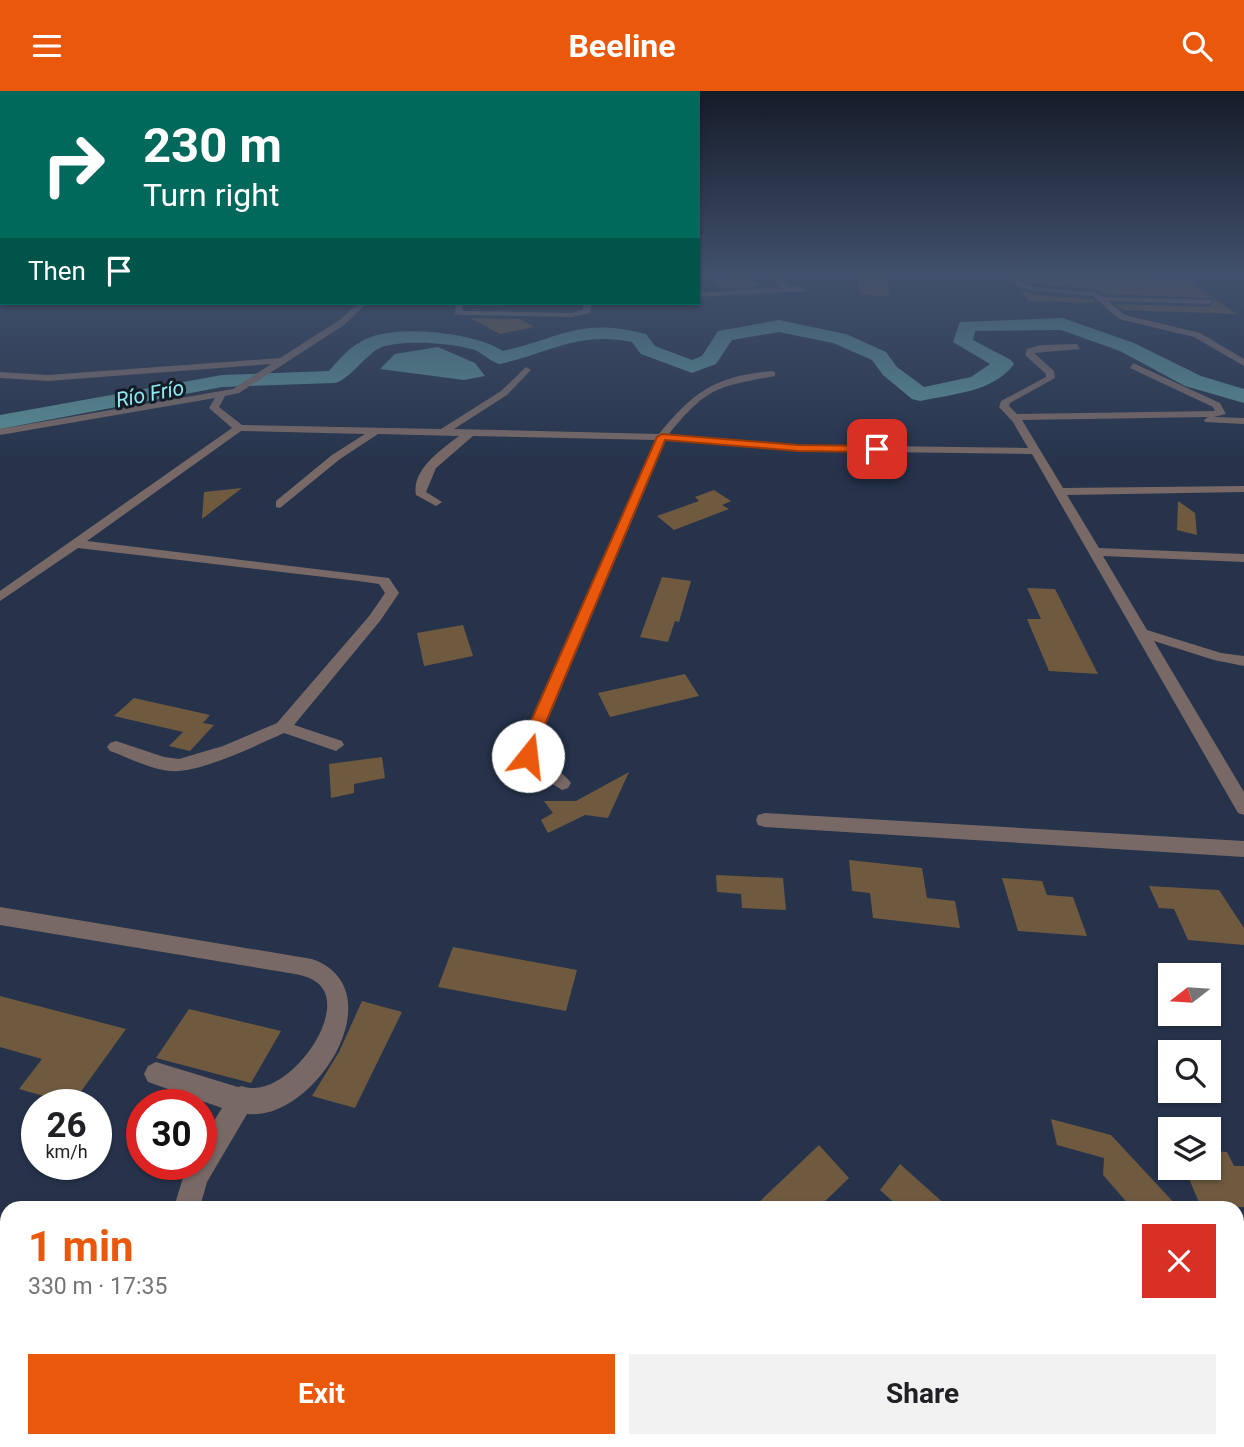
<!DOCTYPE html>
<html lang="en">
<head>
<meta charset="utf-8">
<style>
	:root { --surface:#fff; --page:#f2f2f2; --text:#202124; --muted:#757577; --accent:#ea580c }
	body { margin:0; font-family:Roboto,sans-serif; background:var(--page); color:var(--text); height:100vh; display:flex; flex-direction:column; font-size:26px; white-space:nowrap }
	* { box-sizing:border-box; margin:0 }
	p { font-size:23px; color:var(--muted) }
	.icon { flex:none; width:38px; height:38px; fill:none; stroke:currentColor; stroke-width:2; stroke-linecap:round; stroke-linejoin:round }
	.map { position:relative; flex:1; overflow:hidden }
	.side { position:absolute; left:0px; top:1110px; width:1244px; height:247px; display:flex; flex-direction:column; background:var(--surface); border-radius:21px 21px 0 0; box-shadow:0 2px 5px #0004 }
	.side>* { flex:none }
	.banner { position:absolute; left:0px; top:0px; width:700px; height:214px; box-shadow:0 2px 5px #0004; background:#00695c; color:#fff; overflow:hidden }
	.needle { width:46px; rotate:253deg }
	.buttons { position:absolute; left:1158px; top:872px; display:grid; gap:14px }
	.buttons a { display:grid; place-items:center; width:63px; height:63px; border-radius:0px; background:var(--surface); box-shadow:0 2px 5px #0004; font-size:35px }
	.speed { position:absolute; left:21px; top:998px; display:flex; gap:14px; font-size:35px; font-weight:700; text-align:center }
	.speed>* { display:grid; place-content:center; width:91px; height:91px; border-radius:50%; background:var(--surface); box-shadow:0 2px 5px #0004; line-height:1 }
	.speed small { font-size:18px; font-weight:400 }
	.speed .limit { border:10px solid #d22; background:#fff; color:#111 }
	.pin { position:absolute; display:grid; place-items:center; width:60px; height:60px; color:#fff; margin:-30px; border-radius:14px; box-shadow:0 4px 10px #0006 }
	.me { position:absolute; width:77px; margin:-38px; rotate:16deg; stroke-linejoin:round; filter:drop-shadow(0 0 5px #0008) }
	.turn { display:flex; align-items:center; gap:24px; height:147px; padding:0 28px; font-size:32px }
	.turn .icon { width:91px; height:91px; stroke-width:2.5 }
	.turn b { display:block; font-size:49px; line-height:60px }
	.then { display:flex; align-items:center; height:66px; padding:0 28px; background:#0003; gap:14px; font-size:26px }
	.round { display:grid; place-items:center; flex:none; width:74px; height:74px; border-radius:0px; background:var(--page) }
	.headline { display:flex; align-items:center; justify-content:space-between; height:119px; padding:0 28px }
	h1 { font-size:42px; font-weight:700; line-height:52px; color:var(--accent) }
	.button { display:flex; gap:14px; margin-top:auto; padding:14px 28px }
	.button a { flex:1; height:80px; border-radius:0px; background:var(--accent); color:#fff; font-size:28px; font-weight:700; line-height:80px; text-align:center }
	.button a+a { background:var(--page); color:var(--text) }
	header { display:flex; justify-content:space-between; align-items:center; height:91px; padding:0 28px; background:var(--accent); color:#fff; font-size:32px; font-weight:700 }
	.map>svg:first-child { display:block }
</style>
</head>
<body>
<header><svg class="icon" aria-label="menu" viewBox="0 0 24 24"><path d="M4 6h16M4 12h16M4 18h16"/></svg>Beeline<svg class="icon" aria-label="search" viewBox="0 0 24 24"><circle cx="10" cy="10" r="6"/><path d="M15 15l6 6"/></svg></header>
<div class="map">
<svg width="1244" height="1356" viewBox="0 0 1244 1356">
	<rect width="100%" height="100%" fill="#26334b"/>
	<path fill="#599095" d="M438,256L475,272L485,285L464,289L380,278L395,263Z"/>
	<g fill="none" stroke-linecap="round" stroke-linejoin="round">
		<path fill="#599095" fill-rule="evenodd" d="M1063,227L1134,252L1201,285L1244,298V312L1185,295L1120,260L1061,239L975,240L973,249L1011,269L1014,273C994,301 952,303 920,310L912,308L883,284L872,269L833,252L779,241L732,249L716,273L692,282L641,263L632,251C579,240 551,261 500,273C491,271 485,264 477,260C457,252 393,247 376,259C363,268 348,289 335,292L222,296L0,338V324L222,284L329,280C341,266 353,252 371,246C402,234 476,242 503,260C564,246 579,226 646,243L655,255L692,269L702,265L718,240L779,229L846,243L886,261L897,276L924,296L971,286L990,273L953,251L960,231Z"/>
	</g>
	<path fill="#6f5a40" d="M855,184H885L890,205L861,204Z
		M1023,184L1188,189L1214,207L1104,203L1095,198L1035,193L1023,189Z
		M750,186L760,195L723,198L713,189Z
		M1020,198L1033,203L1092,208L1097,212L1028,210Z
		M1215,208L1237,223L1123,219L1116,213L1210,216Z
		M470,227L520,228L534,236L500,243Z
		M242,397L202,428L204,401Z
		M714,399L731,410L722,414L729,418L674,439L657,425L699,410L695,406Z
		M1178,410L1195,422L1197,444L1177,439Z
		M662,486L691,490L679,531L675,530L668,551L640,546Z
		M1027,497L1055,498L1098,583L1049,580L1027,528H1041Z
		M463,534L473,565L424,575L417,542Z
		M685,583L699,605L610,626L598,602Z
		M134,607L210,624L203,632L214,634L190,660L169,655L183,641L114,625Z
		M382,666L385,687L354,693V702L331,707L329,673Z
		M629,681L608,727L585,724L548,742L541,729L553,722L544,710H576Z
		M849,769L922,777L927,807L955,810L960,837L873,827L870,802L852,800Z
		M716,784L783,787L786,819L742,817L741,803L717,801Z
		M1002,787L1042,790L1047,804L1073,806L1087,845L1018,840Z
		M1149,795L1219,799L1244,837V854L1188,849L1174,818L1159,817Z
		M453,856L577,879L566,920L438,896Z
		M0,905L126,938L72,1013L19,998L42,968L0,956Z
		M362,910L402,921L355,1017L312,1005L339,961Z
		M189,918L281,940L251,992L156,967Z
		M1051,1028L1111,1044L1178,1116H1131L1103,1084L1104,1067L1057,1054Z
		M819,1054L849,1087L819,1116H754Z
		M1209,1060L1227,1061L1234,1075H1244V1116H1201L1184,1076H1209Z
		M900,1073L948,1116H899L880,1099Z"/>
	<g fill="none" stroke-linecap="round" stroke-linejoin="round">
		<path fill="#796966" fill-rule="evenodd" d="M698,184H720L698,188Z
			M770,184H777L789,196L799,195L807,200L698,206V202L781,196Z
			M1013,184H1020L1021,191L1034,196L1095,201L1103,206L1213,209L1210,213L1108,210L1125,224L1200,242L1244,268V275L1194,246L1119,228L1093,205L1033,200L1015,194Z
			M0,192H2V196H0Z
			M359,212H367L344,234L239,302L225,305L219,316L242,334L441,338L501,300L526,276L531,279L507,304L454,338L659,343C694,300 716,285 772,280L775,281V285C718,296 708,295 669,343L798,354L1028,357L1013,331L999,316L1001,310L1046,286V283L1025,264L1027,258L1041,254L1077,253L1080,258L1034,262L1054,280L1055,287L1010,312L1009,315L1017,323L1215,320L1213,316L1130,277L1133,272L1220,312L1226,323L1214,326L1244,327V333L1205,331L1204,329L1208,326L1022,329L1063,397L1244,395V401L1067,404L1099,457L1244,463V471L1103,465L1147,539L1221,562L1244,565V575L1214,569L1154,550L1244,701V724L1238,722L1032,363L798,360L666,349L536,657C545,676 560,677 571,692L568,697L562,699L529,678L518,657L655,349L473,345L436,377L426,401L442,411L436,415L416,404C411,379 442,358 459,345L378,343L340,368L280,417L276,416V410L332,364L365,343L241,340L87,450L389,487L399,502L380,530L294,634L342,650L344,654L336,660L284,642C257,654 208,678 179,680C157,682 130,667 110,660L107,656L110,652L116,650L164,666L179,668L223,655L277,632L370,524L385,502L379,493L358,490L78,457L0,510V500L232,337L209,317L215,307L0,344V338L233,298L271,273L48,290L0,287V281L48,284L280,267L338,230Z
			M456,212H464L462,219L465,220L572,222L583,219L584,212H592L590,222L572,226L465,224L455,223Z
			M765,722L1244,750V766L765,736L758,734L756,729L758,724Z
			M0,816L312,868C397,898 315,1031 247,1023L207,1091L200,1116H174L186,1077L188,1073H201V1051L222,1017L148,991L144,983L148,975L156,971L238,996L242,995C282,1011 344,931 323,898C317,888 305,885 295,883L0,834Z
			M1150,1349H1182L1184,1356H1152Z"/>
	</g>
	<linearGradient id="sky" x2="0" y2="1"><stop stop-color="#151c29"/><stop offset="0.49" stop-color="#41506c"/><stop offset="1" stop-color="#41506c" stop-opacity="0"/></linearGradient>
	<rect width="1244" height="374" fill="url(#sky)"/>
	<path fill="#ea580c" stroke="#983908" stroke-width="2" d="M662,343L798,354L877,355L882,358L877,361L798,360L665,349L535,657L536,665L528,670L523,669L519,657L657,346Z"/>
	<g text-anchor="middle" dominant-baseline="central" stroke-width="6" stroke-linejoin="round" paint-order="stroke">
		<g font-size="21" font-style="italic" fill="#8ee9f2" stroke="#151b26">
			<text transform="translate(150 303) rotate(-11)">Río Frío</text>
		</g>
	</g>
</svg>
<div class="buttons">
<a><svg class="needle" viewBox="-14 -14 28 28"><path d="M0-13l5 13h-10z" fill="#e53935"/><path d="M0 13l5-13h-10z" fill="#757577"/></svg></a>
<a><svg class="icon" aria-label="search" viewBox="0 0 24 24"><circle cx="10" cy="10" r="6"/><path d="M15 15l6 6"/></svg></a>
<a><svg class="icon" aria-label="layers" viewBox="0 0 24 24"><path d="M12 4l9 5-9 5-9-5zM3 14l9 5 9-5"/></svg></a>
</div>
<div class="speed"><div>26<small>km/h</small></div><div class="limit">30</div></div>
<div class="pin" style="left:877px;top:358px;background:#d93025"><svg class="icon" aria-label="arrive" viewBox="0 0 24 24"><path d="M6 21V4h12l-3 4 3 4H6"/></svg></div>
<svg class="me" style="left:528px;top:665px" viewBox="-20 -20 40 40"><circle r="19" fill="#fff"/><path d="M0-13L10 11 0 6-10 11z" fill="#ea580c"/></svg>
<div class="banner">
<div class="turn"><svg class="icon" aria-label="right" viewBox="0 0 24 24"><path d="M7 20v-9h11M14 6l5 5-5 5"/></svg><div><b>230 m</b>Turn right</div></div>
<div class="then">Then<svg class="icon" aria-label="arrive" viewBox="0 0 24 24"><path d="M6 21V4h12l-3 4 3 4H6"/></svg></div>
</div>
<section class="side">
<div class="headline"><div><h1>1 min</h1><p>330 m · 17:35</p></div><a class="round" style="background:#d93025;color:#fff"><svg class="icon" aria-label="close" viewBox="0 0 24 24"><path d="M6 6l12 12M18 6L6 18"/></svg></a></div>
<div class="button"><a>Exit</a><a>Share</a></div>
</section>
</div>
</body>
</html>
